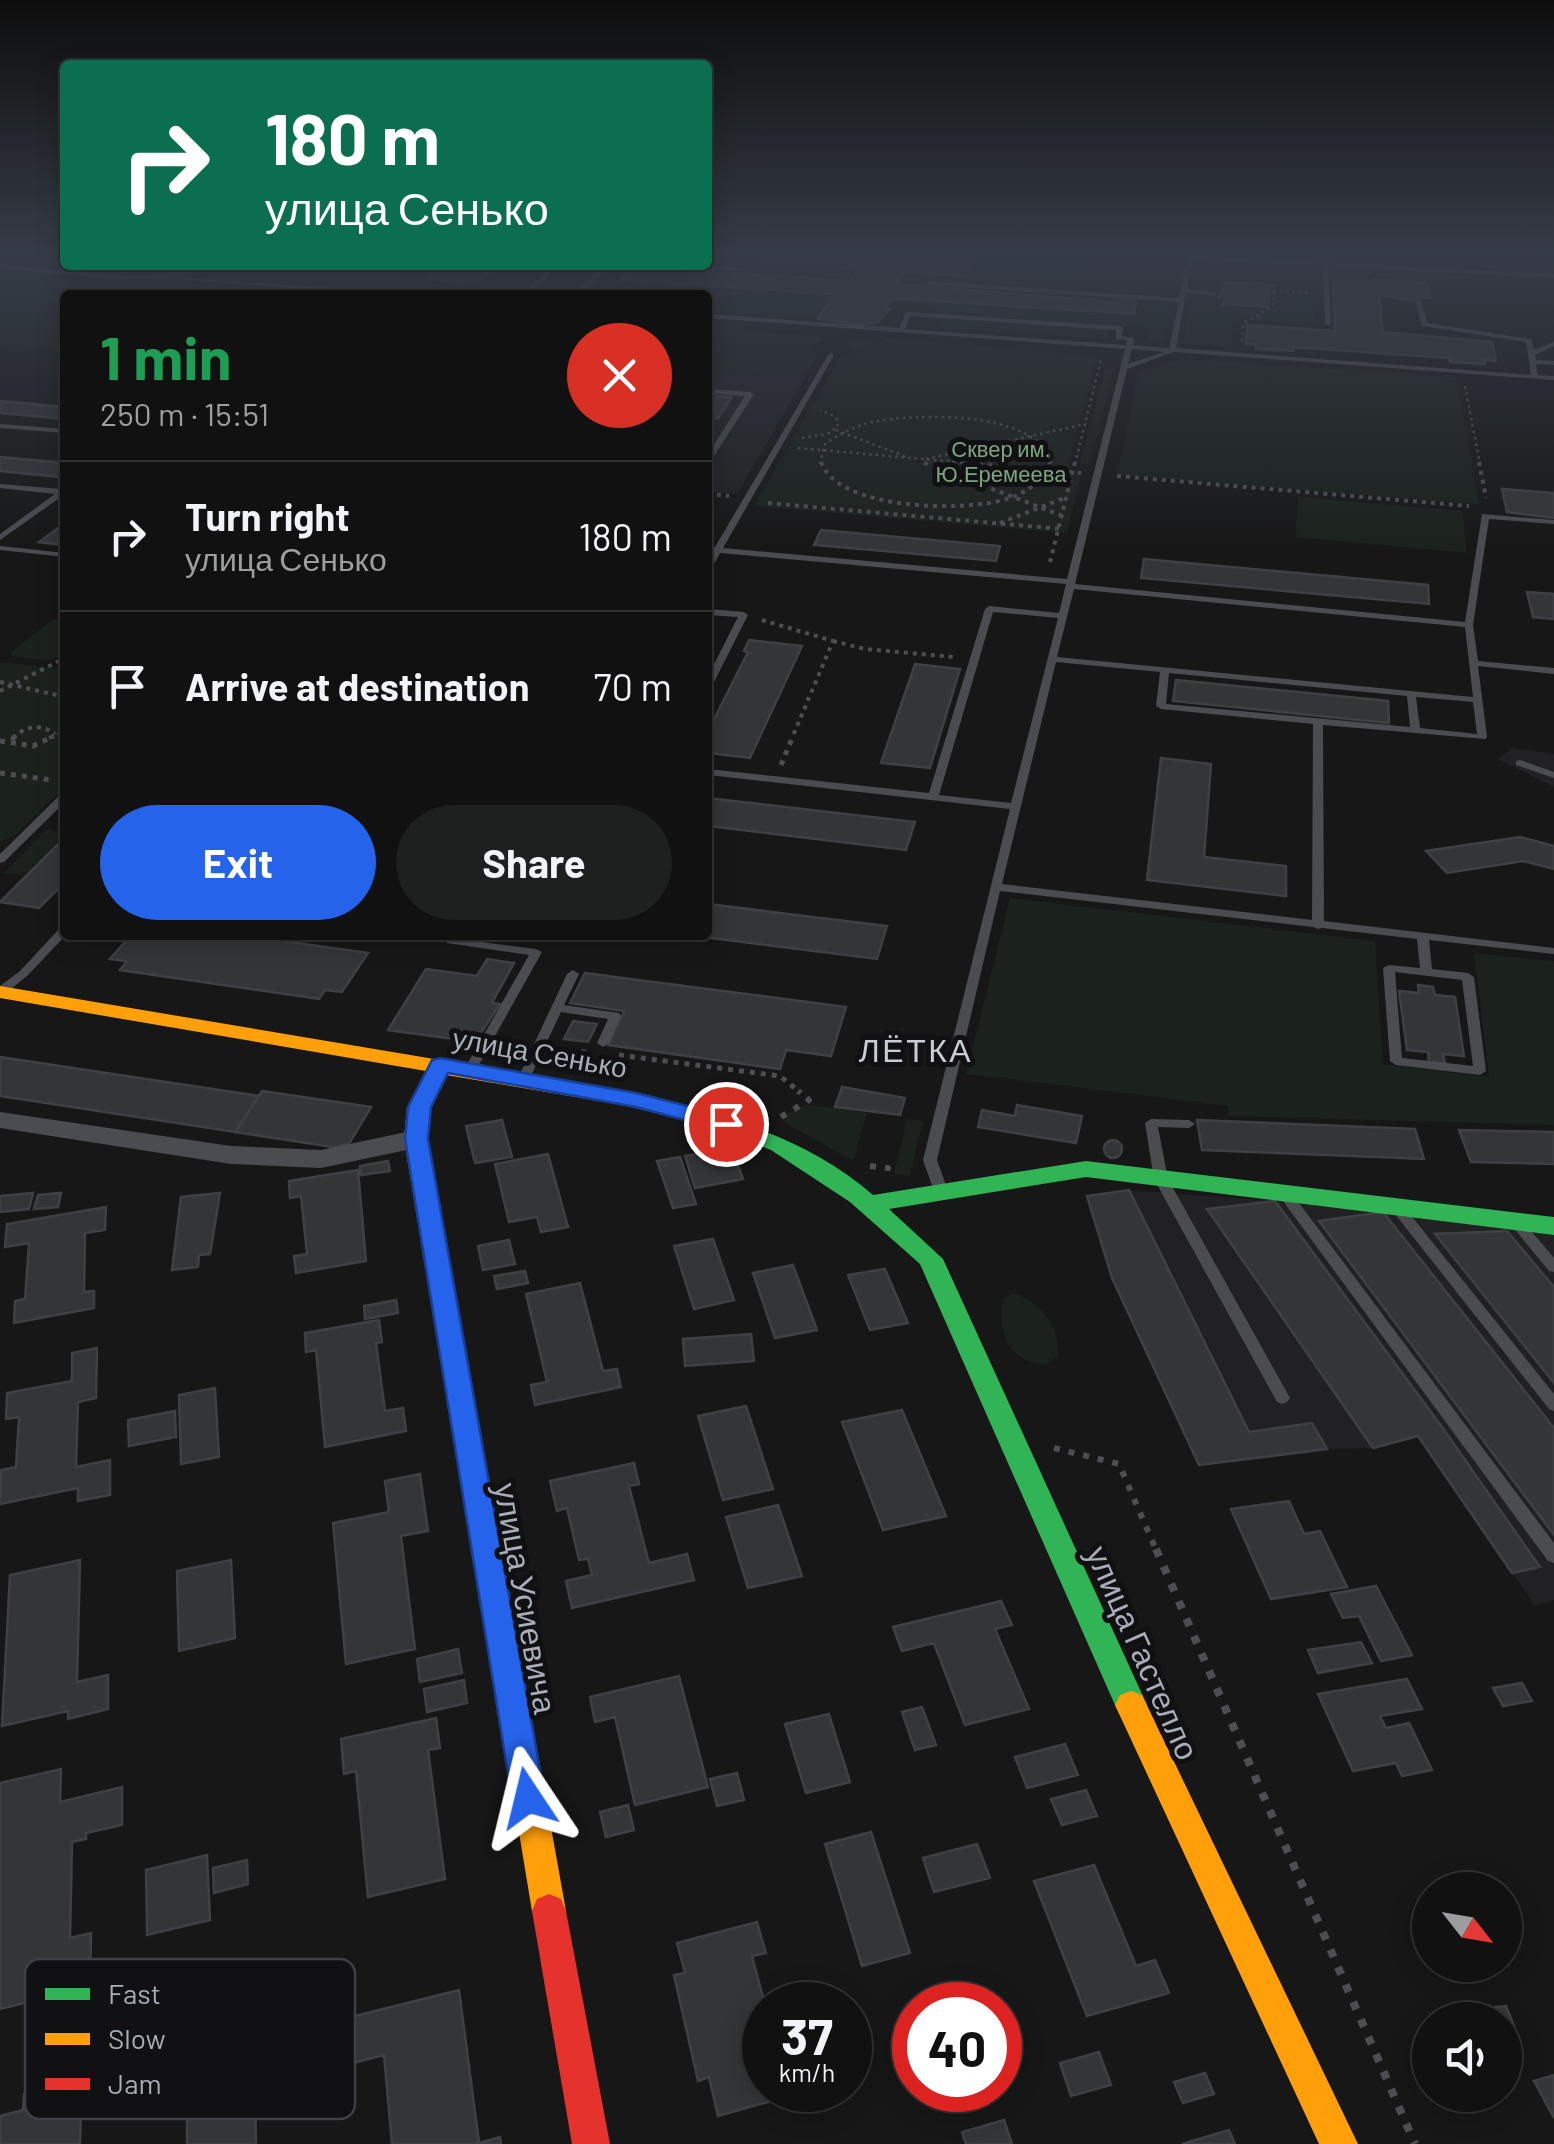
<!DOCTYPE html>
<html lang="en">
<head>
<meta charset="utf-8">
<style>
	:root { --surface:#111; --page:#1e1f1f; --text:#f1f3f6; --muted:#9c9d9f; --line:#303131; --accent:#2563eb }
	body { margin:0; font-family:Barlow,sans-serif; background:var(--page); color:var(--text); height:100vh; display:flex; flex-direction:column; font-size:38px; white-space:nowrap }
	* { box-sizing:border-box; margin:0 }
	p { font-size:32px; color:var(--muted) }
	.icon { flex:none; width:55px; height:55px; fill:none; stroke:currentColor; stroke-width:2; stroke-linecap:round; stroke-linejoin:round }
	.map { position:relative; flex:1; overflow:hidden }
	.drawer { position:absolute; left:60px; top:290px; width:652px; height:650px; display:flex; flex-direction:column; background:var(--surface); border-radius:10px; box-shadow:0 5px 25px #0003,0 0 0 2px var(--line) }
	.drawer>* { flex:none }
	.top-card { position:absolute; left:60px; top:60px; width:652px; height:210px; border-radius:10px; box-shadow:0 5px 25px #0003,0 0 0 2px var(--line); background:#0b6e4f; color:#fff; overflow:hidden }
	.needle { width:65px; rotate:121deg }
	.controls { position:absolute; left:1412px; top:1872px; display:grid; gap:20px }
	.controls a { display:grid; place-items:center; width:110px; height:110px; border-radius:50%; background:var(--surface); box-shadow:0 5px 25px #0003,0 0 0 2px var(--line); font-size:50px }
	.speed { position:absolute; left:742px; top:1982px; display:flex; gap:20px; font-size:50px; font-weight:700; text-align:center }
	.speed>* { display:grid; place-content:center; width:130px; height:130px; border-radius:50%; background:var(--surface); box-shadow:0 5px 25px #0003,0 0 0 2px var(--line); line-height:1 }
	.speed small { font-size:25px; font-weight:400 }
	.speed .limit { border:15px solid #d22; background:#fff; color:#111 }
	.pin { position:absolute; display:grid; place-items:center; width:85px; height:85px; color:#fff; margin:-42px; border:5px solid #fff; border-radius:50%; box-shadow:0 2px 10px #0007 }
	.me { position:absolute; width:110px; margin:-55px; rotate:350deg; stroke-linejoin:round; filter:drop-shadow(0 0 8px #0008) }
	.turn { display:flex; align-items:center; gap:35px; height:210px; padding:0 40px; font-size:45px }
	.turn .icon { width:130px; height:130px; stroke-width:2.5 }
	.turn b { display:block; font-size:70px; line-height:85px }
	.round { display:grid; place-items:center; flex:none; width:105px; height:105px; border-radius:52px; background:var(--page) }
	.head { display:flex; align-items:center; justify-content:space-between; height:170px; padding:0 40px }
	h1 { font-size:60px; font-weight:700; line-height:75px; color:#1e9e55 }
	.cta { display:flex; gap:20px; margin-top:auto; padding:20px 40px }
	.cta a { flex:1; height:115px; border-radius:60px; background:var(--accent); color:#fff; font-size:40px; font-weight:700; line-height:115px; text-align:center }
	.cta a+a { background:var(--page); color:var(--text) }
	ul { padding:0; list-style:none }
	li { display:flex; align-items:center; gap:30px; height:150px; padding:0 40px; border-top:2px solid var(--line) }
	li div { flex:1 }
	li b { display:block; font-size:38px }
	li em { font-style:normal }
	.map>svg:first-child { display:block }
</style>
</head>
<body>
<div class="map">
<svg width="1554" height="2144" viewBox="0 0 1554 2144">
	<rect width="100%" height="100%" fill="#171717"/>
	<path fill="#212124" d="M708,372L804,379L737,494L708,492Z
		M1513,748L1554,754V787L1498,759Z
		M1129,1190L1275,1201L1554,1235V1600L1535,1606L1418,1436L1373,1448L1327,1449L1199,1465L1112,1278L1087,1196Z"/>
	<path fill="#1b211c" d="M988,251H1079L1091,277L1057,280L976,273Z
		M211,265H413L396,280L514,288L507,295H434L194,278Z
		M0,270L355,295H65V350L0,345Z
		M601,280L835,296L820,320L708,312V295H588Z
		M1285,294L1313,295L1315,324L1236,319L1231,347L1183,344L1190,304L1284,310Z
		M1143,299L1172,300L1165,342L1147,341L1149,328L943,314L945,308L929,307L931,302L1139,315Z
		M941,318L1110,329L1108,339L937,328Z
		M708,319L747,321L741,331L828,337L809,347L818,355L804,379L708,372Z
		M879,337L1097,356L1066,474L1081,476L1067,533L754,506L840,357L858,351L849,342L851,339L865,340L876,346L890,344Z
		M1182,359L1456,377L1479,504L1118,475L1138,373Z
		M1105,369L1114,370L1090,465L1080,464Z
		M1298,497L1462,511L1467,553L1296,537Z
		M65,616L63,655L47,661L12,656L11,652L52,620Z
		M0,662L65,669V787L17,834L0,842Z
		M47,828L65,834L24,875L4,873Z
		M1010,898L1375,941L1383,1064L1489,1077L1474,953L1554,961V1125L1229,1116L1228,1106L966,1074Z
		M807,1104L867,1113L853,1161L785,1123V1115Z
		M907,1119L923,1121L910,1176L894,1174Z
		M1013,1293C1039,1301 1064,1330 1057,1357L1047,1364C1010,1364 997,1334 1003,1300Z"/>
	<path fill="#343537" stroke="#3f4043" stroke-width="2.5" d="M772,251L865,258L869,251H915L913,255L940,257L943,251H977L965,276L904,272L897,284L1114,302V298L1137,300L1134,314L901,299L889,301L885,309H889L877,323L858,324L818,319L834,294L620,280L638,270L673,269L850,281L858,269L763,263Z
		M443,265H460L495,267L477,283L425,279Z
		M1372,279L1427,283L1430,298H1419L1420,302L1379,295L1383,332L1492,342L1496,361L1484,360L1485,364L1450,362L1449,358L1293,347V351L1256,349V344H1246L1247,325L1335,331L1333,280L1372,283Z
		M1226,282L1270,285L1268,307L1223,304L1224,297H1218Z
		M708,395L732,397L718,418H708Z
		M0,401L65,407V419L0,413Z
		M0,457L65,463V472L59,477L0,471Z
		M1502,489L1554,493V518L1507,512Z
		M65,523V545L39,542Z
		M821,530L1000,546L996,561L814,545Z
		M1144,559L1428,585L1429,604L1141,578Z
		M1527,592L1554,594V619L1533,617Z
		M749,640L802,646L750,758L708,753V731L748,652L744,651Z
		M915,664L960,669L930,768L881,763Z
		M1176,680L1388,701L1389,723L1173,701Z
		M1161,758L1211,764L1204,857L1286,866V896L1147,880Z
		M708,798L915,822L906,850L708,826Z
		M65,837V882L39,908L0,902Z
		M1520,837L1554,846V869L1523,861L1447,873L1426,851Z
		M708,904L887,926L877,959L688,935H708Z
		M131,935H239L368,953L342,992L325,990L319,999L120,970L127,961L110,959Z
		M487,959L514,963L492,1003L500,1004L475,1042L388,1030L426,969L477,976Z
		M585,973L638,980L846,1007L831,1056L786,1050L780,1069L608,1045L624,1011L570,1003Z
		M1418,985L1433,987L1435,995L1455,997L1464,1056L1443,1054L1445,1063L1429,1062L1428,1052L1407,1050L1399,991L1419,993Z
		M573,1021L597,1024L588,1042L564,1039Z
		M0,1057L259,1096L235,1132L0,1096Z
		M842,1087L905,1098L900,1115L835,1107Z
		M262,1091L371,1107L349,1144L333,1147L235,1132Z
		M1017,1105L1082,1116L1076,1143L978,1127L982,1110L1015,1116Z
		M502,1120L512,1157L475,1163L466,1126Z
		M1197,1120L1415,1129L1424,1159L1202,1150Z
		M1459,1130L1554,1132V1164L1471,1162Z
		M1104 1149a9 9 0 1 1 18 0a9 9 0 1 1-18 0Z
		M732,1148L743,1179L695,1188L685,1156Z
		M548,1154L568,1227L541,1232L537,1217L509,1222L495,1164Z
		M680,1157L696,1204L673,1208L657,1161Z
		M388,1161L390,1171L361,1175L360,1166Z
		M358,1170L366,1261L296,1273L294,1256L307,1254L301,1196L290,1198L289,1181Z
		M1129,1190L1249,1432L1312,1423L1327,1449L1199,1465L1112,1278L1087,1196Z
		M33,1193L29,1209L0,1212V1196Z
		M61,1193L58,1207L34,1209L38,1195Z
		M220,1193L210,1254L199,1255L198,1267L172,1270L181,1197Z
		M1275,1201L1442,1427L1540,1567L1512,1573L1418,1436L1373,1448L1207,1209Z
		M106,1207L105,1230L85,1233L84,1292L94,1291V1308L14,1323L15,1301L25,1299L29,1243L5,1247L7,1224Z
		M1383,1212L1554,1428V1535L1319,1221Z
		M1507,1231L1554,1287V1383L1435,1234Z
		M713,1239L734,1300L694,1309L674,1246Z
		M509,1240L515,1264L483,1270L478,1246Z
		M793,1265L817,1330L775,1338L753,1273Z
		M885,1269L908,1323L870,1330L848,1275Z
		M525,1271L528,1283L497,1289L494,1276Z
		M580,1283L603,1371L617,1369L621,1387L535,1405L531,1385L547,1382L526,1294Z
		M396,1300L398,1313L365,1319L364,1306Z
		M379,1320L382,1342L376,1343L385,1411L403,1408L406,1431L325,1447L316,1350L306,1352L305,1333Z
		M751,1334L754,1361L685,1366L683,1339Z
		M97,1348L96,1398L78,1402L76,1467L110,1460V1495L78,1501V1488L0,1504L1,1470L16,1467L19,1417L6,1419L7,1393L72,1381V1353Z
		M215,1388L219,1457L181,1464L179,1395Z
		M746,1406L773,1489L723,1500L698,1416Z
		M902,1410L946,1516L883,1530L842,1422Z
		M175,1411L176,1437L129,1446L128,1420Z
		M634,1463L639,1484L629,1486L649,1563L687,1554L694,1580L572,1608L566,1581L592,1575L588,1559L579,1560L567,1508L557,1511L550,1481Z
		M420,1474L428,1531L401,1536L415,1649L346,1664L333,1523L389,1512L385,1481Z
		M1289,1501L1304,1534L1320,1531L1347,1587L1271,1599L1231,1509Z
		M778,1505L802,1576L748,1588L726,1517Z
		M80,1560L77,1682L108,1675V1709L68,1719V1711L2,1726L10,1575Z
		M231,1560L235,1638L179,1651L177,1571Z
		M1376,1586L1412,1655L1381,1661L1359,1616L1343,1618L1331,1594Z
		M1001,1601L1012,1625L995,1629L1029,1709L965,1725L934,1643L902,1651L893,1627Z
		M1361,1642L1372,1663L1318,1673L1308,1650Z
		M458,1649L462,1673L420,1682L417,1659Z
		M679,1676L708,1787L635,1805L615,1717L595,1722L590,1697Z
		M1407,1679L1422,1709L1380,1716L1386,1728L1409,1723L1432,1770L1402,1776L1396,1763L1353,1771L1318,1694Z
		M464,1680L467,1703L427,1712L424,1689Z
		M1522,1683L1532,1701L1503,1706L1493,1688Z
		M922,1707L936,1745L915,1750L902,1712Z
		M829,1714L850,1782L806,1793L785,1724Z
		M436,1718L440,1748L428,1750L445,1879L368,1897L356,1771L344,1774L341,1739Z
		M1065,1744L1078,1775L1027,1788L1015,1757Z
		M61,1769L60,1802L122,1787V1825L86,1833V1839L72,1842L70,1938L91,1933L90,1987L0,2009V1783Z
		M737,1773L744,1800L717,1806L710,1779Z
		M1086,1790L1097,1816L1062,1825L1051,1799Z
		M628,1805L634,1830L606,1837L600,1812Z
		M871,1832L910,1953L862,1966L825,1844Z
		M977,1844L990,1878L934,1892L923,1858Z
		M207,1855L210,1920L147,1935L146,1870Z
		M247,1860L248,1884L214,1893L213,1868Z
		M1094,1865L1136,1966L1155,1960L1169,1993L1087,2016L1034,1881Z
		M757,1922L766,1953L752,1956L765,2005V2090H787L789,2096L718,2116L709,2077L698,2081L674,1975L685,1973L677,1943Z
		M459,1990L479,2143L500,2137L501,2144H392L384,2055L338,2067L335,2021Z
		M1506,2006L1514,2026L1505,2027V2020H1477L1473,2009Z
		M1099,2052L1111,2085L1071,2096L1060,2063Z
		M1205,2073L1214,2094L1183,2103L1174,2082Z
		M1554,2075V2118L1534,2081Z
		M82,2079L80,2144H0V2116L23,2110L24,2094Z
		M255,2099L256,2144H187V2116Z
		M1004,2120L1012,2144H966L962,2132Z
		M1229,2130L1235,2144H1182Z"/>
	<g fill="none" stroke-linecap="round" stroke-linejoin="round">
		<path stroke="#4d4e52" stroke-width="2.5" stroke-dasharray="2.5 4" stroke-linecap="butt" d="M1273,291L1310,293
			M1242,341L1243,324L1273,306L1274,283
			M1465,386L1480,464
			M836,430L909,458
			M802,438L827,434L838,427L836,417L820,410
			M798,448L980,464
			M926,459L1086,424
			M820,464L824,445C839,434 855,426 873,422C914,413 1041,410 1051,464
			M1075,464L1101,359"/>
		<path stroke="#4d4e52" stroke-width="4" stroke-dasharray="4 5" stroke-linecap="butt" d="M821,462C839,511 964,512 1007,499C1026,493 1038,483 1052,470L1050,462
			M952,462L1081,473
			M1479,462L1486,498
			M924,463L1063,516
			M1117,476L1469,506
			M708,494L729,496
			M768,503L1061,529
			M1000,523L1067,497
			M1050,562L1075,462
			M762,620L833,641L792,738
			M833,641L865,649L954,657
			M0,682L65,697
			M0,691L65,658
			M13,738C25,726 41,723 55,734
			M49,738L65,732"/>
		<path stroke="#4d4e52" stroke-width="5" stroke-dasharray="5 6" stroke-linecap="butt" d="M12,740L15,736
			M0,741L33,746L54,736
			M781,765L793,736
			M0,773L52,780
			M559,1052H588
			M619,1055L780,1076L801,1093"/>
		<path stroke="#4d4e52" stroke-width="6" stroke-dasharray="6 9" stroke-linecap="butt" d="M781,1117L809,1100L798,1091
			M870,1166L888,1168L887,1173
			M1054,1448L1119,1464L1157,1552"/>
		<path stroke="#4d4e52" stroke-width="8" stroke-dasharray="8 11" stroke-linecap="butt" d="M1156,1549L1415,2144"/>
		<path fill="#4b4c50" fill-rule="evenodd" d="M1144,251H1157L1188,256L1191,252L1194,254L1193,256L1554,274V278L1328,267L1331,324L1328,326L1325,324L1322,266L1193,260L1187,289L1217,293L1214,295L1186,293L1176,348L1531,375L1526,342L1422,326L1416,303L1419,301L1422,303L1427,323L1531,339L1534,350L1554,342V346L1535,355L1536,360L1554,361V365L1536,364L1538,375L1554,376V380L1174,352L1127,369L1075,584L1465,622L1482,514L1554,520V524L1489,519L1473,625L1478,661L1554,668V674L1478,666L1487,737L1485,739L1323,725L1324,921L1554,948V954L1429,940L1432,969L1468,973L1474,977L1486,1071L1480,1075L1396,1065L1390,1061L1383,968L1389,965L1420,968L1417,939L1322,928L1318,929L1313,927L1000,891L937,1160L948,1191L946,1194H936L934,1191L923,1160L1010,809L708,775V769L929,793L985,609L989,606L1059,613L1066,584L720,553L711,569L708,570V561L713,552L708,551V547H715L828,355L831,353L834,355L723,548L1067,579L1125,349L708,318V314L899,328L905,314L908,312L1120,326L1123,328L1122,336L1134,338L1133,345L1169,348L1179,302L928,285L925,283L928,281L1179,298L1187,259ZM910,316L1116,330V339L1127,340L1126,345L905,329ZM1132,349L1164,352L1128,364ZM1074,589L1465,627L1473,697L1057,657ZM993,612L1058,618L1011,803L939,795ZM1056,662L1160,672L1156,706L1161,709L1313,724L1312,920L1002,884ZM1169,673L1407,696L1410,727L1166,704ZM1416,697L1473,702L1477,734L1420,728ZM1395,972L1462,980L1473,1066L1402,1058Z
			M0,265L137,276L164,274L186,271L199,265H207L190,274L172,277L410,293L413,295H383L160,278H107L0,269Z
			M553,265H559L528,295H521Z
			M604,265H610L581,295H574Z
			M676,265H707L744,269L741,271Z
			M708,389L750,392L754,394L712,459L708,461V454L745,396L708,393Z
			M0,424L65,429V433L0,428Z
			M0,484L61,489L65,488V494L0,540V534L55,494L0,488Z
			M0,546L65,553V557L0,550Z
			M708,609L744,612L748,615L713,684L708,687V676L738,617L708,615Z
			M1520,760L1554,772V778L1516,765V761Z
			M65,793V802L4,862L0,863V854L61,794Z
			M65,926L66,935L28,975L4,995L0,996V986L20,971L61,927Z
			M451,938L536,949L542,952L476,1070L470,1074L464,1070L529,955L447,943L445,941Z
			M573,970L579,974L564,1005L619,1013L621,1016L609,1043L603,1047L597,1043L608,1019L561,1012L529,1080L527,1083H519L517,1080L567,974Z
			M1151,1119L1189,1120L1195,1124L1189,1128L1158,1127L1168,1179L1290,1398L1287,1402L1282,1404L1277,1402L1154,1179L1145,1123Z
			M1285,1189L1290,1191L1554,1543V1563L1548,1561L1280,1197L1278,1194L1280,1191Z
			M1400,1206L1405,1208L1554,1394V1411L1549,1409L1395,1214L1393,1211L1395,1208Z
			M1517,1218L1522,1220L1554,1258V1272L1549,1271L1512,1226L1510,1223L1512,1220Z"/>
		<path fill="#4b4c50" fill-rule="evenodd" d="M0,1112L231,1146L321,1150L416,1130L429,1139L416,1148L321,1168L231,1164L0,1128Z"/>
		<path fill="#30b455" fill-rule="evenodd" d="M618,1090C709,1111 801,1132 873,1195L1086,1161L1554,1217V1235L1086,1177L889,1209L943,1259L1147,1705L1142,1715L1131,1719L1120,1715L1115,1705L920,1264L850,1202L771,1150L713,1127L610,1102L607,1097Z"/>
		<path fill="#ff9f0a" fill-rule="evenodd" d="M0,986L618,1090L629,1097L618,1104L446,1075L431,1107L428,1139L566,1911L561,1923L549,1928L537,1923L532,1911L404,1139L407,1107L426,1071L0,998Z
			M1131,1691L1142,1695L1358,2144H1319L1115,1705L1120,1695Z"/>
		<path fill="#e5322d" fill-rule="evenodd" d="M549,1894L561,1899L566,1911L610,2144H572L532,1911L537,1899Z"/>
	</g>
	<linearGradient id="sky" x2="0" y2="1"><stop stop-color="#0d0d0d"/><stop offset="0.46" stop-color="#363c47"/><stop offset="1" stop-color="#363c47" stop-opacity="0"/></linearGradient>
	<rect width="1554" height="551" fill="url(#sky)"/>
	<path fill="#2563eb" stroke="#184099" stroke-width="2.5" d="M440,1058L636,1093L735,1118L738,1124L726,1131L636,1107L448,1073L431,1107L428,1139L545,1798L540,1808L528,1813L517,1808L512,1798L405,1139L408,1107L432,1060Z"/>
	<g text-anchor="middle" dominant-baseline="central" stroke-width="10" stroke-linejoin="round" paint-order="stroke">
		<g font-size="22" fill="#7fa381" stroke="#111113">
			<text x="1001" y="448">Сквер им.<tspan x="1001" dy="25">Ю.Еремеева</tspan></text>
		</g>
		<g font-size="28" fill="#a8adb8" stroke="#111113">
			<text transform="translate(540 1052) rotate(10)">улица Сенько</text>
		</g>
		<g font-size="32" letter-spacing="2.5" fill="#c9ccd4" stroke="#111113">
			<text x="916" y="1049">ЛЁТКА</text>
		</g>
		<g font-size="32" fill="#a8adb8" stroke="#111113">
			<text transform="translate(527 1598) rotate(80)">улица Усиевича</text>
			<text transform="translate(1144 1652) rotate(66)">улица Гастелло</text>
		</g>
	</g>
	<rect x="25" y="1959" width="330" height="160" rx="15" fill="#111113" stroke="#3e4045" stroke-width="2.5"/>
	<rect x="45" y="1988" width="45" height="12" fill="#30b455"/>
	<rect x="45" y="2033" width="45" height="12" fill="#ff9f0a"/>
	<rect x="45" y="2078" width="45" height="12" fill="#e5322d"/>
	<g font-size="28" fill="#a8adb8">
		<text x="108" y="2004">Fast</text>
		<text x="108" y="2049">Slow</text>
		<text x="108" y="2094">Jam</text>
	</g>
</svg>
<div class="controls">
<a><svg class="needle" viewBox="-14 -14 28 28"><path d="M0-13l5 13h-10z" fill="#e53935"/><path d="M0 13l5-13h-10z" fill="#9c9d9f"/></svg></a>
<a><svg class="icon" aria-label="sound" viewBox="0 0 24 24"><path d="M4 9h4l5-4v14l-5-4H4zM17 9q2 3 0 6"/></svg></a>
</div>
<div class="speed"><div>37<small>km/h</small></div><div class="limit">40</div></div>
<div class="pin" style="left:726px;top:1124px;background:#d93025"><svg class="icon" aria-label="arrive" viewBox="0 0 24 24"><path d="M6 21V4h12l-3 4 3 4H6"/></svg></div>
<svg class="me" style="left:528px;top:1798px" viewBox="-20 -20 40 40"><path d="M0-17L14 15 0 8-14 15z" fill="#2563eb" stroke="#fff" stroke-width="4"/></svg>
<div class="top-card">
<div class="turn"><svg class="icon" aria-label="right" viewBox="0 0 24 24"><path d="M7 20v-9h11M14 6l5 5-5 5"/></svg><div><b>180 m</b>улица Сенько</div></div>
</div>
<section class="drawer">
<div class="head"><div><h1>1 min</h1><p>250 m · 15:51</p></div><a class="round" style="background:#d93025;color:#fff"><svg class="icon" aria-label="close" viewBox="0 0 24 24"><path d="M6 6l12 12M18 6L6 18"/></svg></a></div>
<ul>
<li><svg class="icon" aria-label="right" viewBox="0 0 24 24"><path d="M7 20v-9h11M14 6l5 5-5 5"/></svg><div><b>Turn right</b><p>улица Сенько</p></div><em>180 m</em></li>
<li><svg class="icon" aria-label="arrive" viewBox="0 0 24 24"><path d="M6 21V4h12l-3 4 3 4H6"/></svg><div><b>Arrive at destination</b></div><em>70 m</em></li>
</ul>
<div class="cta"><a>Exit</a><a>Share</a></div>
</section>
</div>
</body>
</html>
